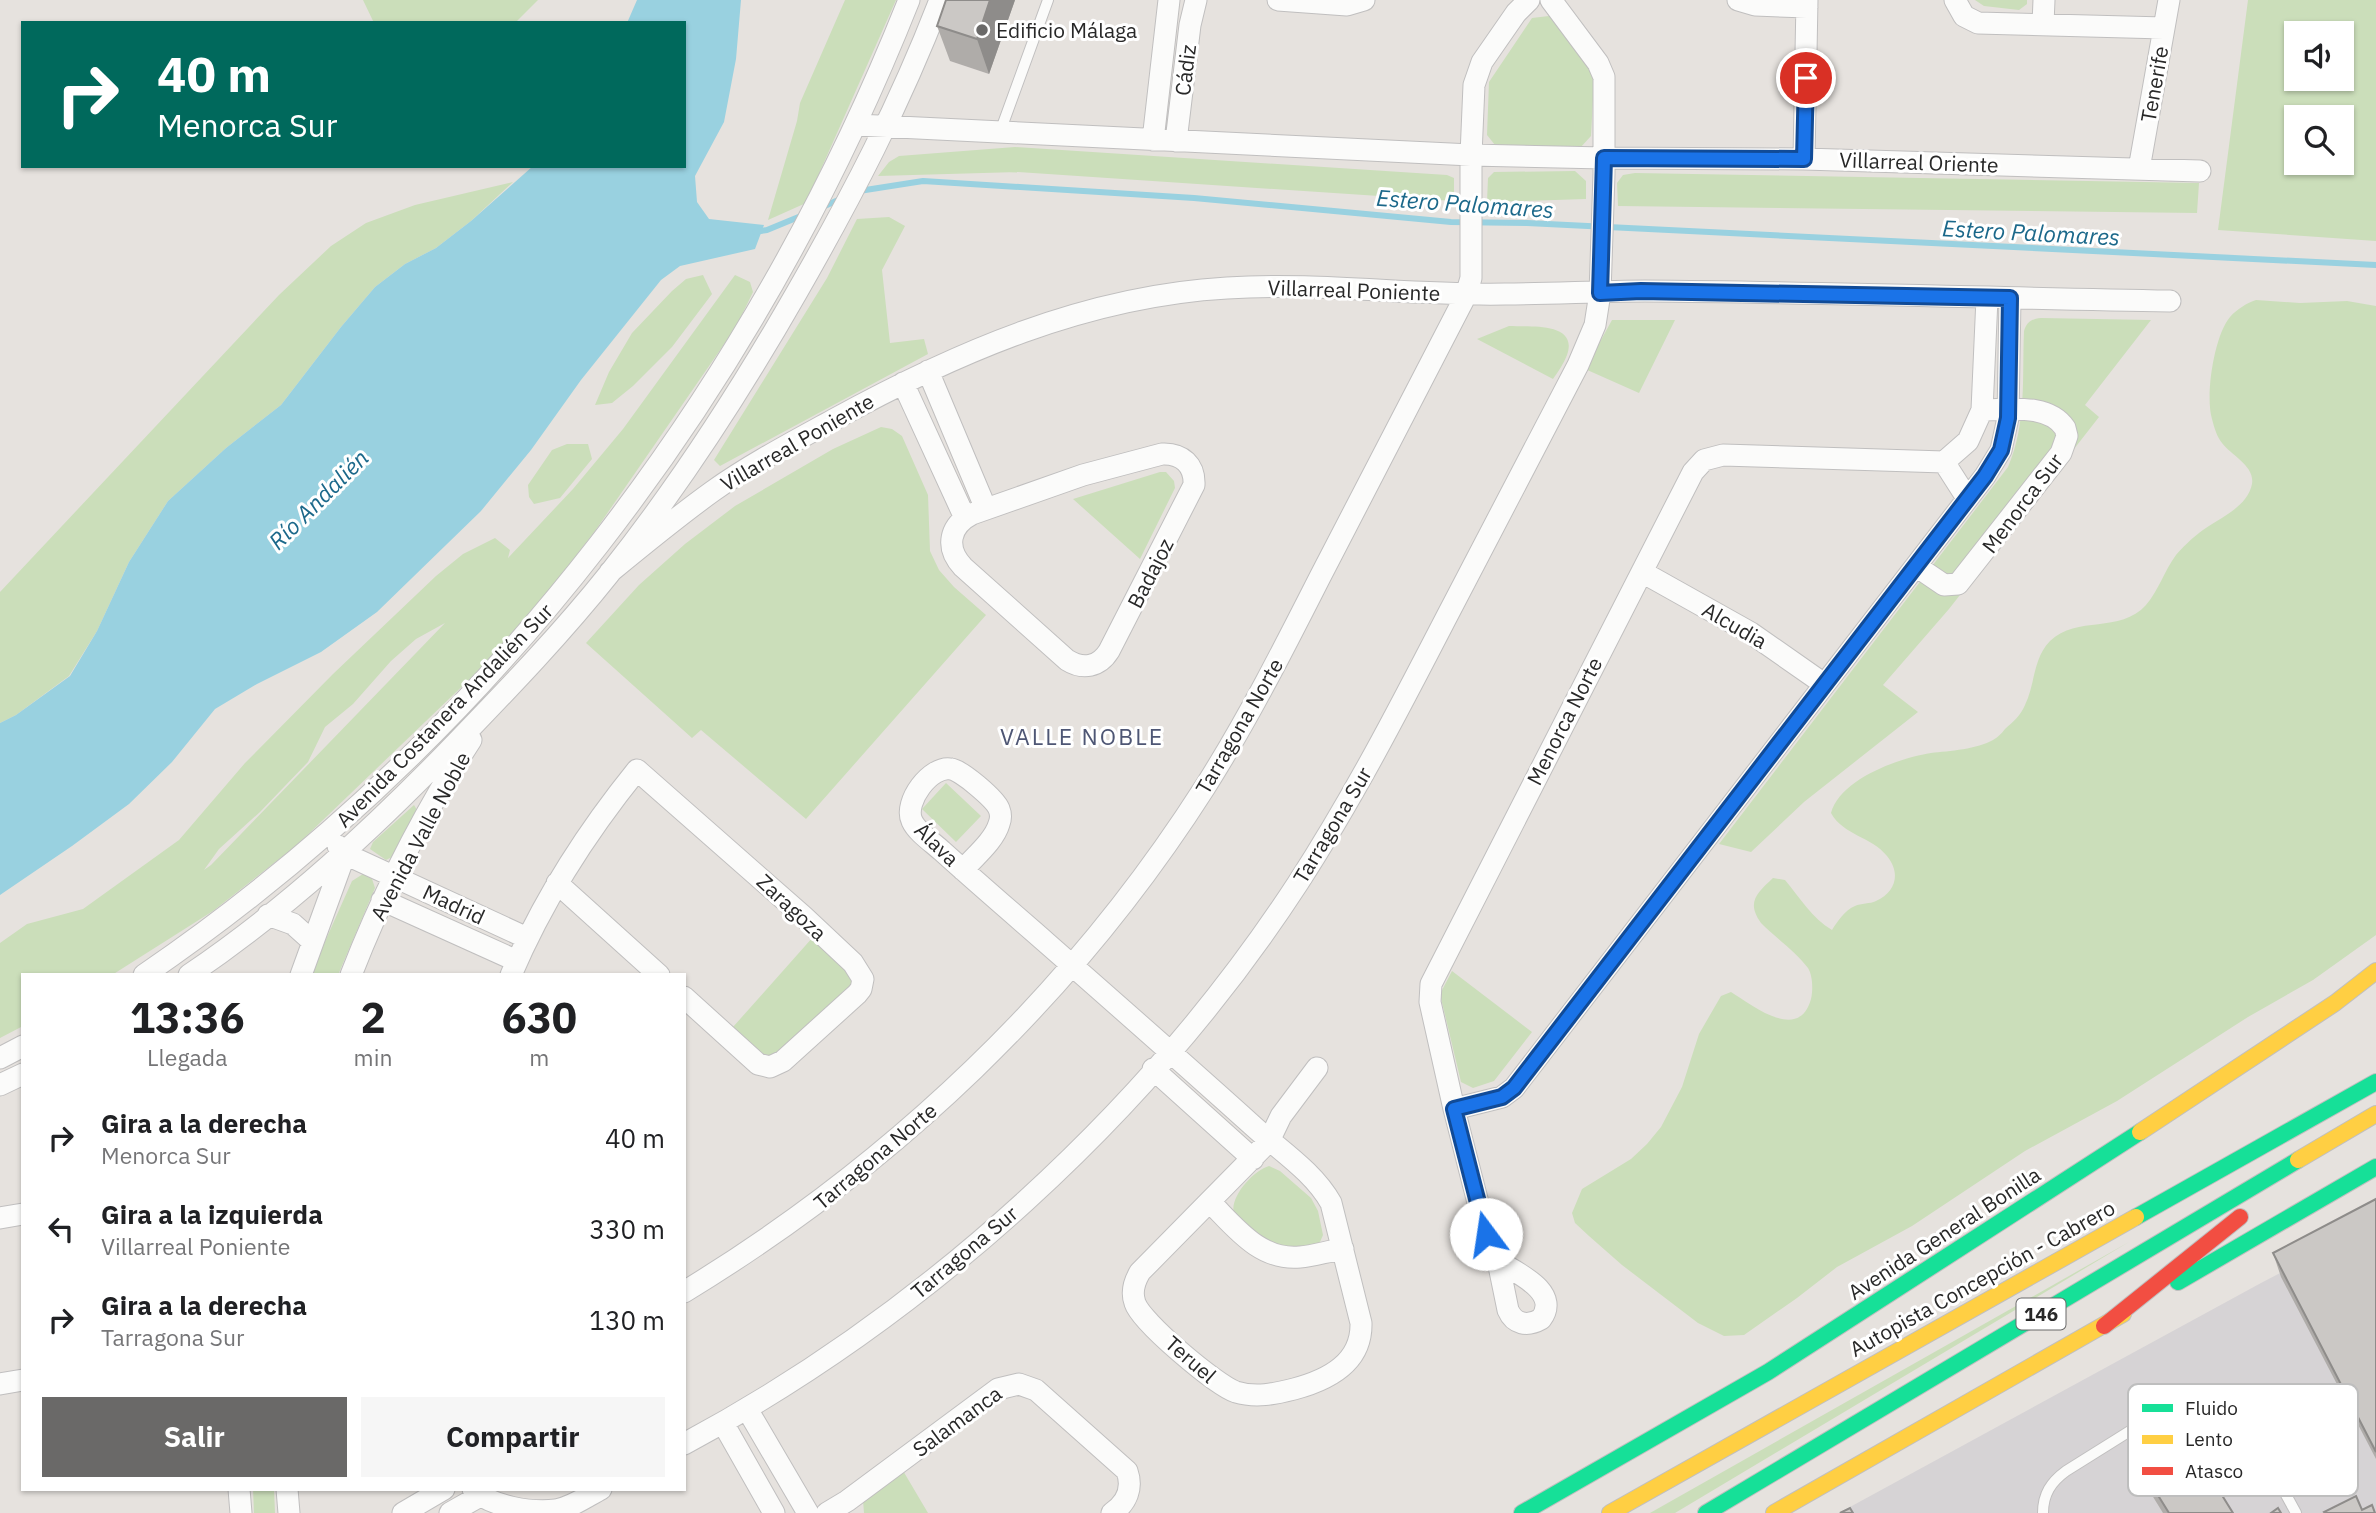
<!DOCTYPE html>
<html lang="es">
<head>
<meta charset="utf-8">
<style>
	:root { --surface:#fff; --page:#f6f6f6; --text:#202124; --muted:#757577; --accent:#6a6968 }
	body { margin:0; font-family:"IBM Plex Sans",sans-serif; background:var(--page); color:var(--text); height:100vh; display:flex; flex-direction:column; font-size:26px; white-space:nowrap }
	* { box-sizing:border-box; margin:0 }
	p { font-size:23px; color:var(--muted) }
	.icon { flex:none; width:38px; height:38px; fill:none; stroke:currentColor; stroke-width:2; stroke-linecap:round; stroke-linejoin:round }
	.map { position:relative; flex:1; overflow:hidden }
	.drawer { position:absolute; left:21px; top:973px; width:665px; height:518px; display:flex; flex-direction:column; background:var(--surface); border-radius:0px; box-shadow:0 2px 5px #0004 }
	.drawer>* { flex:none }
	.hud { position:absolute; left:21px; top:21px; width:665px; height:147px; border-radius:0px; box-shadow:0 2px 5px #0004; background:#00695c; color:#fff; overflow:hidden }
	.tools { position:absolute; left:2284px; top:21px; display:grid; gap:14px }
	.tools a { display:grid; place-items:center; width:70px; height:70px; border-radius:0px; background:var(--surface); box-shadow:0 2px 5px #0004; font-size:35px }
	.pin { position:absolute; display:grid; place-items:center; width:60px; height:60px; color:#fff; margin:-30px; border:4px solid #fff; border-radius:50%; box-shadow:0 2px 7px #0007 }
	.me { position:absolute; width:77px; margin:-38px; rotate:346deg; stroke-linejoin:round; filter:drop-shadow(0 0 5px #0008) }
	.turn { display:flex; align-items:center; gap:24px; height:147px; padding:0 21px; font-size:32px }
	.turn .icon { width:91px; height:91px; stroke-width:2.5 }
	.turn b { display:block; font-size:49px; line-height:60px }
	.eta { display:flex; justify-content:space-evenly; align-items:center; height:119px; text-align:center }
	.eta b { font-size:42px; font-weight:700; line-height:49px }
	.primary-button { display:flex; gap:14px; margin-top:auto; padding:14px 21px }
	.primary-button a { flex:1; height:80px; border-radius:0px; background:var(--accent); color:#fff; font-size:28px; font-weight:700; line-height:80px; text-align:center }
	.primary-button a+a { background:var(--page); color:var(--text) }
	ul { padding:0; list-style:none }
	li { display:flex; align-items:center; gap:21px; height:91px; padding:0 21px }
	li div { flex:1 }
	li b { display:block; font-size:26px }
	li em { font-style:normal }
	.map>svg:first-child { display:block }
</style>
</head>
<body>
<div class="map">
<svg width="2376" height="1513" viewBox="0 0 2376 1513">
	<rect width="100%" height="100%" fill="#e6e2de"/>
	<path fill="#d6d3d5" d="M2376,1223V1513H1839L2261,1283Z"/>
	<path fill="#cbdeba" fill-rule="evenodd" d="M363,0H538L515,23H374Z
		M845,0H896L806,203L768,220L797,121L800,103Z
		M1975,0H2027V4L2019,10L1984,6Z
		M2248,0H2376V241L2218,230ZM2296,33H2342V79H2296ZM2296,117H2342V163H2296Z
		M1549,16L1590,70L1594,81L1591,136L1580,148L1495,145L1487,135L1489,82L1532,18Z
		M1015,147L1447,175L1454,178V201L1018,172L878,176L889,162L899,156Z
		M1575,171L1586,181V199L1487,202L1488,178L1494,172Z
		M1635,173L2199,183L2197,213L1618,206L1617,183L1623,175Z
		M513,182L471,221L436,248L405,264L375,287L341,327L281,405L226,448L168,501L129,562L97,631L69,676L16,715L0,723V592L279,295L331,246L366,223L415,205Z
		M889,217L905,226L882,270L890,343L924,339L928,354L720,466L714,460L827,278L857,219Z
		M703,275L712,294L672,347L633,386L612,403L595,405L609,372L632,333L672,291L686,279Z
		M735,275L750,282L753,292L736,327L595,531L542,600L476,673L297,845L213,911L112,975H23V1026L0,1038V943L27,924L83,909L179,840L245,763L333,674L436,576L463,554L495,538L510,550L508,558L573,489L623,429ZM445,623L211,865L204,870L219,849L260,812L308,762L325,727L353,704L391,661L416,639Z
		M2256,300L2300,303L2347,301L2376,306V935L2313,980L2248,1017L2117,1101L2025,1151L1912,1226L1837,1267L1797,1298L1744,1335L1724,1336L1698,1323L1622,1265L1589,1236L1575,1223L1572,1213L1582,1189L1631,1159L1647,1144L1661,1127L1682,1087L1699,1034L1721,996L1731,992C1752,1005 1799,1043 1811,999C1813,991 1813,976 1808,968C1797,953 1775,937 1761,923C1746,902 1757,893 1773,878L1785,880C1800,898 1812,918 1832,930C1837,922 1845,910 1855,906C1861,903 1870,904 1876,901C1896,892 1901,873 1887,856C1872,837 1843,835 1831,813C1840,779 1899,758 1931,753C1949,751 1978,749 1993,740C1997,738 2002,733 2005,729C2013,722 2021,715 2025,705C2035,685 2033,658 2050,641C2077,615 2120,634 2146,605C2159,590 2164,571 2176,555C2182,548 2191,539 2199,533C2216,519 2247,509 2252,484C2255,466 2232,456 2222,443C2217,437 2214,427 2212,419C2205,396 2214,336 2230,317C2237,309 2247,303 2256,300Z
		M2041,318L2151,320L2085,405L2099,417L1949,609L1883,685L1918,712L1804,802L1751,852L1719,844L2008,467C2027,423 2022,377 2024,331C2027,322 2031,319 2041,318Z
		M1612,320H1675L1639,393L1585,369Z
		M1509,326C1527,327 1579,321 1567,355C1564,363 1558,372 1553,379L1477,339Z
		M881,427L892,429L902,436L928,495L930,551L939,570L954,587L986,615L806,819L701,730L692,738L586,643L639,585L685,544L735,506L833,449Z
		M567,444H588L592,459L560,498L534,504L529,497L528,485L552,450Z
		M1160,472H1166L1174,481L1175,488L1140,559L1073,499Z
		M946,783L981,816L956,842L922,809Z
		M414,805L417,810L392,857L386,860L370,849L373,842Z
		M363,874L372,879L375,888L338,975H313L319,955L352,881Z
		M813,937L850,969L856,984L784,1050L769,1056L760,1053L733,1027Z
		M1452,971L1532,1032L1494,1081L1473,1088L1461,1082L1440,994Z
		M1269,1166L1280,1171L1311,1198L1318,1211L1323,1235L1320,1242L1312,1247L1290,1250L1267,1243L1234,1214C1229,1197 1254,1170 1269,1166Z
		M2129,1242L1675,1513H1650Z
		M902,1469L928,1513H864L863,1500Z
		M253,1489H274L275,1513H254Z"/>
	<path fill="#99d1e0" d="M637,0H741L736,59L724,122L695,176L697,202L709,219L764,225L755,249L680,266L661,280L581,380L531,450L481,511L377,612L321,652L257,684L215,709L172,762L129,804L72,846L0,895V723L16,715L70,676L97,631L129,562L168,501L226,448L281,405L341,327L375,287L405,264L436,248L471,221L533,166H684V23H627Z"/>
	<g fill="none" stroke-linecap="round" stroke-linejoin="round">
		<path stroke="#99d1e0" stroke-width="6" d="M859,191L923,181L1194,198L1451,222L1527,223L2376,265
			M820,208L843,198
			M755,232L767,230L801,216"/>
		<defs>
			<path id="lane" d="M1000,132L1048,0
				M2043,1513C2043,1494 2051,1482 2066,1471L2165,1409C2220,1384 2243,1415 2267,1460C2277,1478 2286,1495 2296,1513"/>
			<path id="street" d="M1278,0L1347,5L1364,0
				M1738,0L1755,5L1807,7
				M1955,0L1964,16L1978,23L2164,28
				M2043,24L2044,0
				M857,125L1471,155L1604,158L1804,159L2200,171
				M1153,140L1169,0
				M1176,141L1190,25L1196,0
				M1804,159L1807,0
				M2139,169L2169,0
				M928,371L986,509
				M903,383L965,518
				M1162,454C1182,453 1195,465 1194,485L1109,651C1099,667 1083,670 1067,660L963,567C945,548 949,526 972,514L1083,475Z
				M1944,462L1968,441L1982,410L1987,298
				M1944,462L1967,498
				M1916,566L1944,585L1958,584L2061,453L2067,436L2065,428C2048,403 2009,410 1982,410
				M610,572C644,544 678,516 713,491C751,464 793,442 833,420C955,353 1086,296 1227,288C1320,282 1412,296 1505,294C1552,294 1598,291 1645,291C1820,292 1995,298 2170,301
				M1642,572L1751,633L1824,684
				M338,846L345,854L527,938
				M963,870C974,857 994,841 999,824C1001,819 1001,814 999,809C995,799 961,770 951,769C931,765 903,802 912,821C917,832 932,842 942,851C972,878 1003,905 1033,931C1107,996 1180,1060 1252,1125C1279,1150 1313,1171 1331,1203L1361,1323C1362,1363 1328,1380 1294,1389C1274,1394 1256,1398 1236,1392C1216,1385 1141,1322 1135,1303C1131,1292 1134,1282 1140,1272L1269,1141L1281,1116L1317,1068
				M557,883L659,975
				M382,900L517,961
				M268,915L293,924L313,942
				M144,975C492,737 754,390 909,0
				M189,975C288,908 375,827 458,741C510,687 562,633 609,574C679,486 741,390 797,292C852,196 900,104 940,0
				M301,975L345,854
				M351,975C383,893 423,814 471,740
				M511,975C543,900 586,833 637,770L804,917L853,963L863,979L861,989L857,994L783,1061L770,1067L758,1064L684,997
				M0,1058L23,1046
				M1153,1069L1253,1159
				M0,1085L23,1074
				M1454,1109L1502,1097L1514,1088L1985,476L2001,450L2008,418L2010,298
				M1210,1202C1235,1227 1260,1261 1300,1257C1314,1256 1328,1251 1343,1249
				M0,1218L23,1214
				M1498,1261C1517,1273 1561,1292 1541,1319C1527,1327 1514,1324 1508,1310L1498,1261L1486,1234L1454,1109L1430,1002L1431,984L1693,472L1704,460L1723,455L1944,462
				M684,1292C894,1164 1073,994 1205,787C1248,719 1284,648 1320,577C1369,483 1417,389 1466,295L1471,278V155L1474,85L1482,62L1516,13L1529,0
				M0,1384L23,1380
				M747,1409L808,1513
				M723,1423L774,1513
				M684,1444C925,1315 1149,1112 1298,883C1353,798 1399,709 1445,620C1489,535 1533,450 1578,365L1595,325L1600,293L1604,174V77L1598,63L1551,0
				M239,1489L241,1513
				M287,1489L289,1513
				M473,1489C491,1507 532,1513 556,1510C572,1507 586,1497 601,1489
				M403,1513L444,1489
				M450,1513L480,1496
				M827,1513L847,1501L998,1389L1019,1384L1036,1390L1127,1471C1133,1488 1127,1503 1112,1513"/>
			<path id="fast" d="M2136,1217L2376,1082
				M2178,1282L2376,1167
				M1522,1513L1768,1372L2140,1132
				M1706,1513L2298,1160"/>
			<path id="slow" d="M2140,1132L2335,1003L2376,971
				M2298,1160L2376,1114
				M1610,1513L2136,1217
				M1774,1513L2123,1314"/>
			<path id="jam" d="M2104,1326L2240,1217"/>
		</defs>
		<use href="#lane" stroke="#c0bfbf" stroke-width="12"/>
		<use href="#street" stroke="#c0bfbf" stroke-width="23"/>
		<use href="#fast" stroke="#c0bfbf" stroke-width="18"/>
		<use href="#slow" stroke="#c0bfbf" stroke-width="18"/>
		<use href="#jam" stroke="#c0bfbf" stroke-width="18"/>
		<use href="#lane" stroke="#fbfbfa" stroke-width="10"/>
		<use href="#street" stroke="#fbfbfa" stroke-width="21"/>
		<use href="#fast" stroke="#16e098" stroke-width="16"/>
		<use href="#slow" stroke="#ffcf43" stroke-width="16"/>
		<use href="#jam" stroke="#f24e42" stroke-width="16"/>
	</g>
	<path fill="#afaca9" d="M1015,0L989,74L950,61L937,26Z
		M2376,1199V1459L2281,1277L2273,1253Z
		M2133,1455L2233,1513H2163L2142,1479Z"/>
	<path fill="#8e8c8a" d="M990,0H1015L989,74L977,39Z"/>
	<path fill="#cbc8c5" stroke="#8e8c8a" stroke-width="2" d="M946,0H990L977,39L937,26Z
		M2376,1199V1452L2273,1253Z
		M2179,1426L2233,1513H2169L2133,1455Z
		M2356,1496L2362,1510L2372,1505L2375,1513H2325L2324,1512Z
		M1850,1508L1853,1513H1840Z
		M2278,1508L2281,1513H2271Z"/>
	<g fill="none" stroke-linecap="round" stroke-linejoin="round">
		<defs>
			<path id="route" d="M1486,1234L1454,1109L1502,1097L1514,1088L1985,476L2001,450L2008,418L2010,298L1641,291L1600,293L1604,158L1804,159L1806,78"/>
		</defs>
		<use href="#route" stroke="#114b97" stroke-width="18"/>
		<use href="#route" stroke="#1a73e8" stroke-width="12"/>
	</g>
	<circle fill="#6a6968" stroke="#fff" stroke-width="2.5" cx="982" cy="30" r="7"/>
	<g text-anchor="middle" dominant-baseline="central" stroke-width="6" stroke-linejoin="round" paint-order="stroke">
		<rect fill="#fff" stroke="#686868" stroke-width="2" x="2016.5" y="1298.5" width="49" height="31" rx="5"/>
		<g font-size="19" font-weight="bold" fill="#282828">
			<text x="2041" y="1314">146</text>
		</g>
		<g font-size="21" fill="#282828" stroke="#fff" text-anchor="start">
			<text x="996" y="30">Edificio Málaga</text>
		</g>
		<g font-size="21" fill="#282828" stroke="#fff">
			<text transform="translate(1185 70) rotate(-83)">Cádiz</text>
			<text transform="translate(2154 84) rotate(-80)">Tenerife</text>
			<text transform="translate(1919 162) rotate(2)">Villarreal Oriente</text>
			<text transform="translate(1354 290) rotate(2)">Villarreal Poniente</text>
			<text transform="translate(797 442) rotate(-30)">Villarreal Poniente</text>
			<text transform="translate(2022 503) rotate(-53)">Menorca Sur</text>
			<text transform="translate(1150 573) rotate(-63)">Badajoz</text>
			<text transform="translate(1735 625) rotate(30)">Alcudia</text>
			<text transform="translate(444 715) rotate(-46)">Avenida Costanera Andalién Sur</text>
			<text transform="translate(1564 721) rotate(-63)">Menorca Norte</text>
			<text transform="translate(1239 726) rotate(-60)">Tarragona Norte</text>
			<text transform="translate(1332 825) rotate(-59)">Tarragona Sur</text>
			<text transform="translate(420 836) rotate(-62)">Avenida Valle Noble</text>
			<text transform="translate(937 844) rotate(44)">Álava</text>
			<text transform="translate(454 904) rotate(25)">Madrid</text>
			<text transform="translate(792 907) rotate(43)">Zaragoza</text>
			<text transform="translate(875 1156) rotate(-40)">Tarragona Norte</text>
			<text transform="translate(1944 1233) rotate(-33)">Avenida General Bonilla</text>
			<text transform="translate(964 1252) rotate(-40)">Tarragona Sur</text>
			<text transform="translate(1982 1278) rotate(-29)">Autopista Concepción - Cabrero</text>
			<text transform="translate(1191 1359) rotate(41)">Teruel</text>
			<text transform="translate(957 1421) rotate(-36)">Salamanca</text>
		</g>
		<g font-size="23" font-style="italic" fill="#1b688a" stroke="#fff">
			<text transform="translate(1465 203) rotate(4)">Estero Palomares</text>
			<text transform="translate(2031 232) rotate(3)">Estero Palomares</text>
			<text transform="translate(318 499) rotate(-45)">Río Andalién</text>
		</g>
		<g font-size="23" letter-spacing="2" fill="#4e5674" stroke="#fff">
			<text x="1082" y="736">VALLE NOBLE</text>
		</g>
	</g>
	<rect x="2128" y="1384" width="230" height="112" rx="10" fill="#fff" stroke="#bebebe" stroke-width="2"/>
	<rect x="2142" y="1404" width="31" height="8" fill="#16e098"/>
	<rect x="2142" y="1435" width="31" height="9" fill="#ffcf43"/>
	<rect x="2142" y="1467" width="31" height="8" fill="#f24e42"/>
	<g font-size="19" fill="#282828">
		<text x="2185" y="1415">Fluido</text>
		<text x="2185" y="1446">Lento</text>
		<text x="2185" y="1478">Atasco</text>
	</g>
</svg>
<div class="tools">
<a><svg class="icon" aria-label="sound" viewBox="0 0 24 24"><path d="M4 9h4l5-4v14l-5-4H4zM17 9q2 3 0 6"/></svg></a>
<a><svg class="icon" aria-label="search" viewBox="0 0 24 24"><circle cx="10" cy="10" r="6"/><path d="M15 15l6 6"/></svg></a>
</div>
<div class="pin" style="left:1806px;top:78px;background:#d93025"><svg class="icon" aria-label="arrive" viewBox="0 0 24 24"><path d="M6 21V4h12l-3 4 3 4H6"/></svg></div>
<svg class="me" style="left:1486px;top:1234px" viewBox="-20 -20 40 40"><circle r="19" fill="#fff"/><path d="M0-13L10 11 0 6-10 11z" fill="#1a73e8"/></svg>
<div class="hud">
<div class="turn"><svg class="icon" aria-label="right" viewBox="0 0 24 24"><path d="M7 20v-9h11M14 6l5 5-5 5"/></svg><div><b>40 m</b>Menorca Sur</div></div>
</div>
<section class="drawer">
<div class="eta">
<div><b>13:36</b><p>Llegada</p></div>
<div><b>2</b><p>min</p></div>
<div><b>630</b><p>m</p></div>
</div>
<ul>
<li><svg class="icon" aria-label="right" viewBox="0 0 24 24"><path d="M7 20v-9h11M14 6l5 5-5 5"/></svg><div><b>Gira a la derecha</b><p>Menorca Sur</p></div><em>40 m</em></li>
<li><svg class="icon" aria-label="left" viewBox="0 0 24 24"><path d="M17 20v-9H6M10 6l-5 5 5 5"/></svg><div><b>Gira a la izquierda</b><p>Villarreal Poniente</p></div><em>330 m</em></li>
<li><svg class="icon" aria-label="right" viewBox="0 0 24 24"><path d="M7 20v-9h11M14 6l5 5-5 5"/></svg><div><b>Gira a la derecha</b><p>Tarragona Sur</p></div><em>130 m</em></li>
</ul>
<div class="primary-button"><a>Salir</a><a>Compartir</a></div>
</section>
</div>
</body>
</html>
